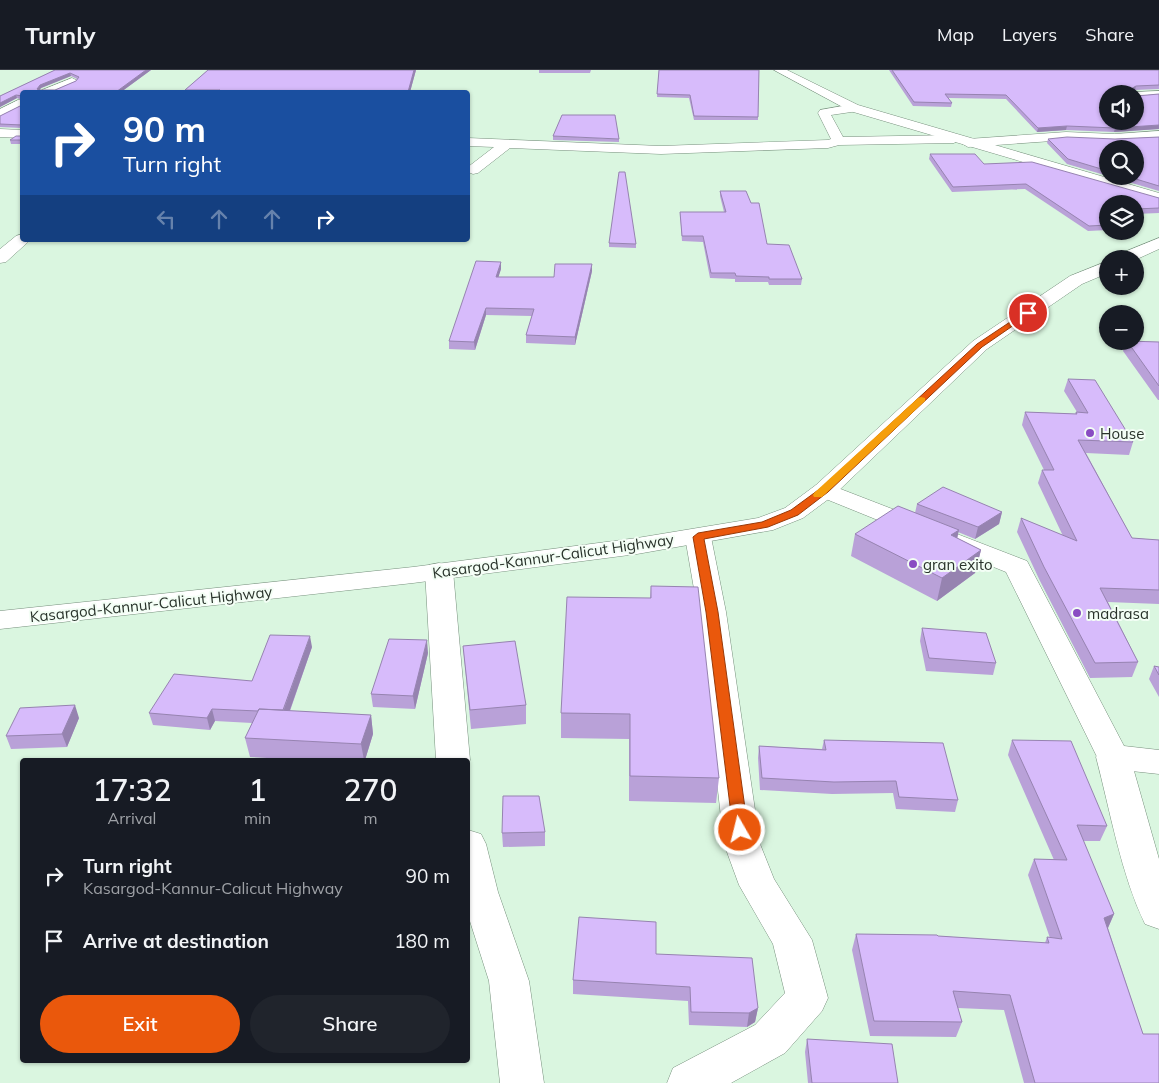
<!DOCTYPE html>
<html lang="en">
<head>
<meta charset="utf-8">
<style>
	:root { --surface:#171b24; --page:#20242c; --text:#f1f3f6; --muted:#9ea1a6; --line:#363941; --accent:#ea580c }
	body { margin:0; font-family:Mulish,sans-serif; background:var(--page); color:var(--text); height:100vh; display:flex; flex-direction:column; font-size:19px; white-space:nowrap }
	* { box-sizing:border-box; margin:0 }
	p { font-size:16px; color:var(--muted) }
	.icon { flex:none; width:28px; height:28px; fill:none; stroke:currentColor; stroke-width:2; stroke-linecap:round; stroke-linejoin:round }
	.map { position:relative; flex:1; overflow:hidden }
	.sheet { position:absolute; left:20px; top:688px; width:450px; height:305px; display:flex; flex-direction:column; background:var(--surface); border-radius:5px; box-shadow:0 1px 4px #0004 }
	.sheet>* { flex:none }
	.guide { position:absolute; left:20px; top:20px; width:450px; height:152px; border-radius:5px; box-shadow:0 1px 4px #0004; background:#1a4fa0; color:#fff; overflow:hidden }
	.controls { position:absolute; left:1099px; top:15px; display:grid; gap:10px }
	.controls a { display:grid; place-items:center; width:45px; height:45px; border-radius:50%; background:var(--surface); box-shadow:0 1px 4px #0004; font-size:25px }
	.pin { position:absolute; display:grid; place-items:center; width:42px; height:42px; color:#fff; margin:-21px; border:2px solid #fff; border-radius:50%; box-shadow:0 1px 5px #0007 }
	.me { position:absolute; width:55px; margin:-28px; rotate:352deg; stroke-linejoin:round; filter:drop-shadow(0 0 4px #0008) }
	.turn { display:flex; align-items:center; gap:18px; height:105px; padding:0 20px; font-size:22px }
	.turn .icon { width:65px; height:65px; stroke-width:2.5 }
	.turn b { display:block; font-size:35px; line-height:42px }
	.lanes { display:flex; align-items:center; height:48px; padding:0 20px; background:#0003; justify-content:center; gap:25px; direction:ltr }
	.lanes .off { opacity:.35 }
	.eta { display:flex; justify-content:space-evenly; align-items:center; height:85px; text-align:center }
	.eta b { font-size:30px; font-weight:600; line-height:35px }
	.button { display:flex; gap:10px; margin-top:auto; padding:10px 20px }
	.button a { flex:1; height:58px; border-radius:30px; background:var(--accent); color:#fff; font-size:20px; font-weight:600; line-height:58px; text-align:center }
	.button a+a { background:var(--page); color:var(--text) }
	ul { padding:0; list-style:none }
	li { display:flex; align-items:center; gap:15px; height:65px; padding:0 20px }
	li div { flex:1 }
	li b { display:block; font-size:19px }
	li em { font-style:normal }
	header { display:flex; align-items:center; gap:30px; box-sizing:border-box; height:70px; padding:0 25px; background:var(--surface); border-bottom:1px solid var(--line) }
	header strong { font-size:24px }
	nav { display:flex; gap:28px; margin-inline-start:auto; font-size:18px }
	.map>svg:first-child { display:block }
</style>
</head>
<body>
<header>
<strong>Turnly</strong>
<nav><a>Map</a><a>Layers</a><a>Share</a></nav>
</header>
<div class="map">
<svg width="1159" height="1013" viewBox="0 0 1159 1013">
	<rect width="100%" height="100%" fill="#daf6e0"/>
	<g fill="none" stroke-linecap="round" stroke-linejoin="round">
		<defs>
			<path id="minor" d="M72,8L78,11L76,13L55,22H40L42,20Z
				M1159,21V27L1135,28V24H1130L1135,22Z
				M18,30H22V37L0,48V39Z
				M854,34L860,38L858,41L831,45L843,67L954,65L960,69L954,73L839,75L828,78L661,84L510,78L478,103L473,104L468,102V97L494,77L468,76V68L661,76L828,70L831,69L818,43L820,40Z
				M0,59L22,60V68L0,67Z
				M1159,61V69L1114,72L1066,70L968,77L961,73L968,69L1066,62L1114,64Z
				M22,164V170H29L28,172L6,192L0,193V179L16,166Z
				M698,459L707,461L711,467L726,542L760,774L774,809L812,870L828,928L822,941L785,983L731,1013H667L673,998L755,955L785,923L773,874L739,815L724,774L698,542L685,467L689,461Z
				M439,493L449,495L453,501L470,690L468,694V690H436L425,501L429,495Z
				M1113,675L1125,679L1130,687L1159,789V859L1145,854C1121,805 1110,740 1096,687L1101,679Z
				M468,760L481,764L486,774L498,822L529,911L544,1013H500L489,911L468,845Z"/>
			<path id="major" d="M774,0H787L858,35L1159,123V132L850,41Z
				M825,413L1027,491L1124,676L1159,680V704L1113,699L1101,695L1006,502L816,425L813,420L816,415Z"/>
			<path id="highway" d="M1159,168V179L1135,190L1115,189L1117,185Z
				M1108,191V203L1082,214L987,279L834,425L803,448L773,460L637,484L413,513L0,559V541L413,497L637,468L758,448L785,438L816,415L973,271L1070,206Z"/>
		</defs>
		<use href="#minor" stroke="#77907d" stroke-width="1"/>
		<use href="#major" stroke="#77907d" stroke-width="1"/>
		<use href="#highway" stroke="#77907d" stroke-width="1"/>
		<use href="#minor" fill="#fff" fill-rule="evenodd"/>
		<use href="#major" fill="#fff" fill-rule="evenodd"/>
		<use href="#highway" fill="#fff" fill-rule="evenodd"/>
	</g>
	<path fill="#b9a1d8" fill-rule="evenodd" d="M55,0H151L121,22H22V30L17,28L0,37V26ZM71,6L77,9L76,11L55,20H39L41,18Z
		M208,0H416L410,22H186L185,20Z
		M539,0H591L590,3H539Z
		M659,0H759L758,50H694L689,28L657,27Z
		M889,0H1159V19L1135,20L1133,21L1136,26L1159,24V59L1114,62L1066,60L1037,62L1006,29L948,28L952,33L951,37L913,36Z
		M22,30V58L0,57V46L22,35Z
		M22,63V74H11L10,70L22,66Z
		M553,66L619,69V72L553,70Z
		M1159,67V121L1108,106H1135L1108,79V106L1067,94L1047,73L1048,69H1115Z
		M930,84L984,94L1159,128V143L1135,144V134H1108V160L1088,161L1025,119L952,122L929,89Z
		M720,121L767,174L802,209L801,215H769L768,212H735V209L710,208L703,172L682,171L680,142H724L720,126Z
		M609,173L636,174V178L609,177Z
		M501,192V199L498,207H554L592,201L575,275L526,273V265L532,246L486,245L475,280L449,279V271Z
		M1126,271L1159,272V330H1158L1123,281Z
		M1068,309L1133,372L1129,385L1086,383L1132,468L1159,470V534L1108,532L1138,592L1132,607L1090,608L1040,511L1017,462L1021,448L1063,466L1038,413L1042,400H1044L1022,355L1025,342L1075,344L1076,342H1077L1064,321Z
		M917,434L1002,442L999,454L975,469L958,462L957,468L981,480L975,503L937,531L851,486L855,464L915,443Z
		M651,516L719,708L716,733L629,731V669L561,668V643L650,528Z
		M922,558L996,593L993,605L926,601L920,571Z
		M463,576L526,635V654L471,659Z
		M312,577L290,641L371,645L373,664L365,690H302L250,687L245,668L252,653L215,651L210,660L153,655L149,643L252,611Z
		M428,583L415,639L373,637L371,624Z
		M1154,596L1159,597V627L1149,609Z
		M79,648L67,677L11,679L6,666Z
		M824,670L958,730L955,742L896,739L893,723L832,724L760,720L758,688L759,676L822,679Z
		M1012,670L1107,756L1100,771H1083L1114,844L1108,858L1159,1013H1024L1004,940L958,938L962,952L956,967L870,966L852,880L856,864L938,866L1045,873L1047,867L1050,868L1028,805L1034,789L1054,790L1008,685Z
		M545,762V776L503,777L502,763Z
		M656,884L758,938L755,952L747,957L689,955L688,931L573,924V910Z
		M807,969L898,1013H808L805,982Z"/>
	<path fill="#9683b0" d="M146,0H151L121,22H116Z
		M414,0H416L410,22H408Z
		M70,3L71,6L41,18L38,22L37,19L40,15Z
		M1136,16L1135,20L1129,24V20Z
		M16,25L17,28L0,37V33Z
		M1159,55V59L1114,62L1115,58Z
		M1067,56L1066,60L1037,62L1038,58Z
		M501,192V199L496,215V207Z
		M592,194V201L575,275V267Z
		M486,238V245L475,280L474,272Z
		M1002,442L999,454L975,469L978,457Z
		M959,460L954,483L951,465Z
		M981,480L975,503L937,531L942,508Z
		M310,566L312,577L285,654L283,642Z
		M427,570L428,583L415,639L413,626Z
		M75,635L79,648L67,677L62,664Z
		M212,639L215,651L210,660L207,648Z
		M371,645L373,664L365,690H364L361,674Z
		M1114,844L1107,860L1104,848Z
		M758,938L755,952L747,957L749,943Z"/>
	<path fill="#d7bbfb" stroke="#9683b0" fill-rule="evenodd" d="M55,0H146L116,22H22V26L16,25L0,33V26ZM70,3L79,7L76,11L55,20H39L37,19L40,15Z
		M208,0H414L408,22H217L220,20H185Z
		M659,0H759L758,47L694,46L690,25L657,24Z
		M892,0H1159V15L1136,16L1129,20L1134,22L1136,26L1159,24V55L1115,58L1067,56L1038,58L1006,25L945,24L952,33L914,32ZM1108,24H1135V51H1108Z
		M22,30V55L0,54V46L22,35Z
		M562,45H615L619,69L553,66Z
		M22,63V70H10L16,66H22Z
		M1067,67L1115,69L1159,67V116L1126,106H1135V79H1108V101L1068,89L1048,69Z
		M930,84H975L984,94L1032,92L1159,128V138L1135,139V134H1108V155L1089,156L1026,114L953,117Z
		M619,102H625L636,174L609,173Z
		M720,121H746L751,133H759L767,174L789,175L802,209H769V207L736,206L735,203H711L703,166H682L680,142H726Z
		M476,191L501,192L496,207H554L555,194H592L575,267L526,265L534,239L486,238L474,272L449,271Z
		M1127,271L1159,272V316Z
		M1068,309L1095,310L1133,372L1078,370L1132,468L1159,470V520L1100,518L1138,592L1095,593L1044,497L1021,448L1077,471L1042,400H1054L1025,342L1077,344L1076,342L1088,343Z
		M943,417L1002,442L978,457L917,434Z
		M898,436L959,460L951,465L981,480L942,508L855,464Z
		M651,516L698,517L719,708L630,706V644L561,643L567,527L651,528Z
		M922,558L986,563L996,593L929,588Z
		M270,565L310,566L283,640L259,639L258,641L212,639L207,648L149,643L174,604L252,611Z
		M389,569L427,570L413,626L371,624Z
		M515,571L526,635L470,640L463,576Z
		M1154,596L1159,597V605Z
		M75,635L62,664L6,666L20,638Z
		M259,639L371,645L361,674L245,668Z
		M824,670L943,673L958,730L899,727L896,711L834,712L762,708L759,676L826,680Z
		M1012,670L1071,671L1107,756L1077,755L1114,844L1104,848L1143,964H1159V1013H1035L1010,925L953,921L962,952L874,951L856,864L937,865L938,866L1049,873L1047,867L1062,869L1034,789L1067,790Z
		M503,726H539L545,762L502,763Z
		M579,847L656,852V884L752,888L758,938L749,943L691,942L690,917L573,910Z
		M807,969L892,974L898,1013H812Z"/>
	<path fill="#ea580c" stroke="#983908" d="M1028,240L1031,243L1030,244L982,277L828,422L798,445L768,457L704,469L718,542L748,760L746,765L740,766L735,765L733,760L706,542L693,467L698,463L762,452L791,440L821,418L977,274Z"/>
	<path fill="#f59e0b" d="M921,327L925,328V331L822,427H814L813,425L814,423L918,328Z"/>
	<g fill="#894cc2" stroke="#f3fef5" stroke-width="2">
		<circle cx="1090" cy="363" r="5"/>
		<circle cx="913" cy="494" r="5"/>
		<circle cx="1077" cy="543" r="5"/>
	</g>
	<g text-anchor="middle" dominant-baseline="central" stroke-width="4" stroke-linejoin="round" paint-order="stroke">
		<g font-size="15" fill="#29332b" stroke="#f3fef5" text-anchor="start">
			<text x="1100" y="363">House</text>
			<text x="923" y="494">gran exito</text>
			<text x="1087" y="543">madrasa</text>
		</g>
		<g font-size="15" fill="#29332b" stroke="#f3fef5">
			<text transform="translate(553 486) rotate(-8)">Kasargod-Kannur-Calicut Highway</text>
			<text transform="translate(151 534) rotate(-6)">Kasargod-Kannur-Calicut Highway</text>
		</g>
	</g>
</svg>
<div class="controls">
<a><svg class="icon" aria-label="sound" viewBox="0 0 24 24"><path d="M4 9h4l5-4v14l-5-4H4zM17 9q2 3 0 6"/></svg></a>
<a><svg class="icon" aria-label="search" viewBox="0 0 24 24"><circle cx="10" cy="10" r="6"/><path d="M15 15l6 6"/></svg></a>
<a><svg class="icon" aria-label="layers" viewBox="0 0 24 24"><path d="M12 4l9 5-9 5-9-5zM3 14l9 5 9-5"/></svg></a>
<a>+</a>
<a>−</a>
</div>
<div class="pin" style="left:1028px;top:243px;background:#d93025"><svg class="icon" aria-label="arrive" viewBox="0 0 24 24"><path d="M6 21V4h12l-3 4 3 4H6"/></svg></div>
<svg class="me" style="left:740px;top:760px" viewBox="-20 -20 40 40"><circle r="17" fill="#ea580c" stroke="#fff" stroke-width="3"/><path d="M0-11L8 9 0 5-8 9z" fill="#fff"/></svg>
<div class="guide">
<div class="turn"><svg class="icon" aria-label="right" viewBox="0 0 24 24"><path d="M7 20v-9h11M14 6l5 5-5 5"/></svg><div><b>90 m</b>Turn right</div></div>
<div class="lanes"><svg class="icon off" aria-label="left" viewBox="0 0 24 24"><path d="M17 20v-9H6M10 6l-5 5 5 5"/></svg><svg class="icon off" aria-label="ahead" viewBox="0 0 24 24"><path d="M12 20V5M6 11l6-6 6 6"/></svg><svg class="icon off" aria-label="ahead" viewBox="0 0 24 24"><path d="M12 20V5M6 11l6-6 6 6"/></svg><svg class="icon" aria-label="right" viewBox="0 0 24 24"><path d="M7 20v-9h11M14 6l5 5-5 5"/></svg></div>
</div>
<section class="sheet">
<div class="eta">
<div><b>17:32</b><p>Arrival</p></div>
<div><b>1</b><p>min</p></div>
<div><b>270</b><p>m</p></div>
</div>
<ul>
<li><svg class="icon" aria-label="right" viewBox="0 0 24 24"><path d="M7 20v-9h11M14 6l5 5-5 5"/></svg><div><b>Turn right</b><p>Kasargod-Kannur-Calicut Highway</p></div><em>90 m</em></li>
<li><svg class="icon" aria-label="arrive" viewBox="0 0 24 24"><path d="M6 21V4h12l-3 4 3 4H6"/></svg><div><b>Arrive at destination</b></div><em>180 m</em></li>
</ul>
<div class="button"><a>Exit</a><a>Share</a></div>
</section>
</div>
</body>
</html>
